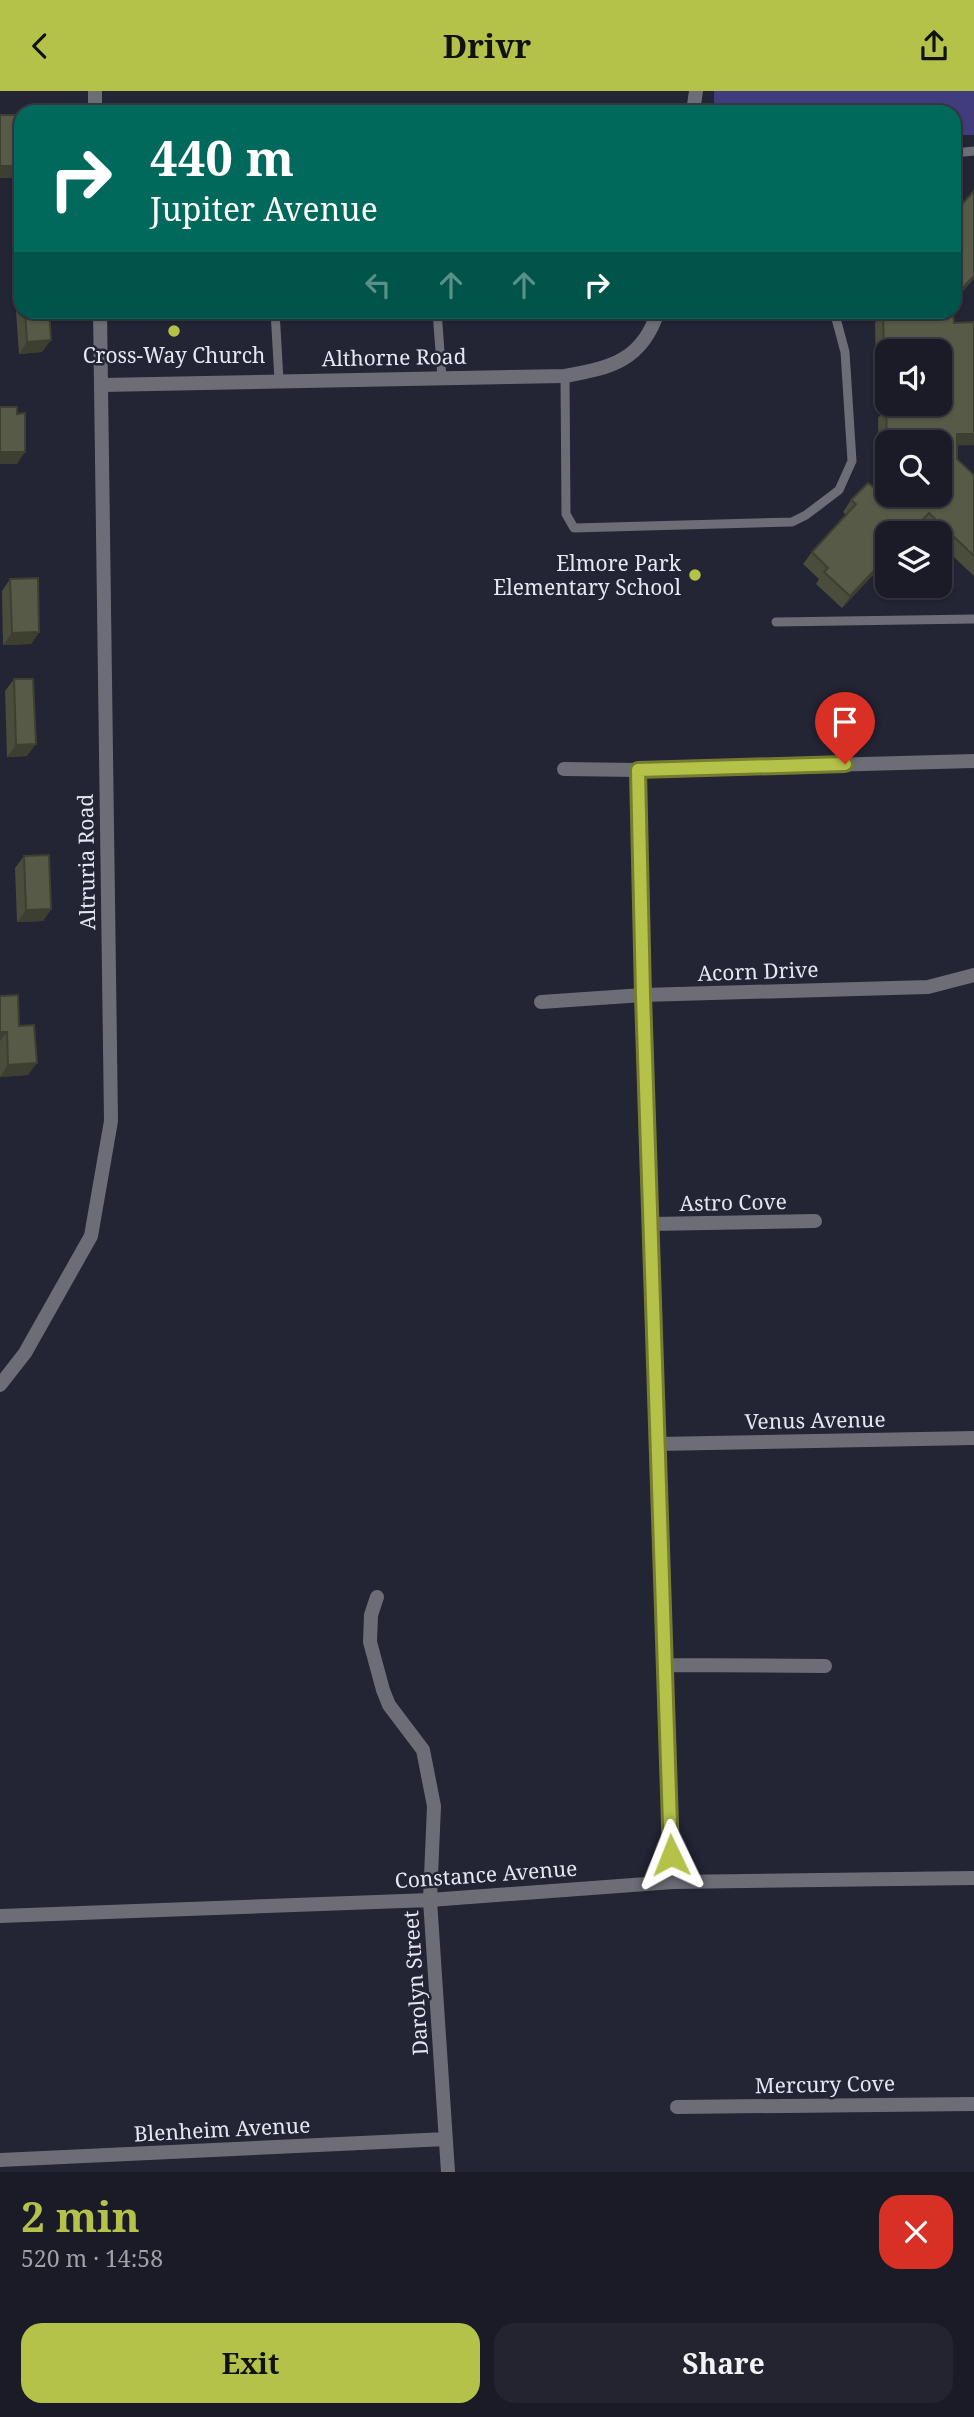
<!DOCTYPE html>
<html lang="en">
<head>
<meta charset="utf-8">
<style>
	:root { --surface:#1a1b27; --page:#23242f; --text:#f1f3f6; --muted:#9fa1a7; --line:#383944; --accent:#b4c24a }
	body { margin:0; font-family:"Noto Serif",serif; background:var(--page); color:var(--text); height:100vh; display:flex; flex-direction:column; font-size:26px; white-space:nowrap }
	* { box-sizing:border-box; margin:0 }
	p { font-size:23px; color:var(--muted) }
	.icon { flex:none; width:38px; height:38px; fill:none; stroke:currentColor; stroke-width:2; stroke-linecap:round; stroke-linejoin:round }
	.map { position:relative; height:2081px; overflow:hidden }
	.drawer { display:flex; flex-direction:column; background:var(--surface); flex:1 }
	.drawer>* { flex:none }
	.hud { position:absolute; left:14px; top:14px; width:947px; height:214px; border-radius:21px; box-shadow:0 2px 5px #0004,0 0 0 2px var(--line); background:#00695c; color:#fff; overflow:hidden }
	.tools { position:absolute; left:875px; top:248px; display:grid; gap:14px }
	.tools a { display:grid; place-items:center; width:77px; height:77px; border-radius:14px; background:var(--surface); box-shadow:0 2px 5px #0004,0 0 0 2px var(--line); font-size:35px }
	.pin { position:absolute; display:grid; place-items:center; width:60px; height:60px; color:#fff; margin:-72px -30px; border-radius:50% 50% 50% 0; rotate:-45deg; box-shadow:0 0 7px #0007 }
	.pin .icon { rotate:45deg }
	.me { position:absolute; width:77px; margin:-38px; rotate:358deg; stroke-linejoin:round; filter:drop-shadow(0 0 5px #0008) }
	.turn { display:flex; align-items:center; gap:24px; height:147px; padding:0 21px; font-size:32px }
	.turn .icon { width:91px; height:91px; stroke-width:2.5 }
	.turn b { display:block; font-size:49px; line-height:60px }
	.lanes { display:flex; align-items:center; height:66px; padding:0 21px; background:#0003; justify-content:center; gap:35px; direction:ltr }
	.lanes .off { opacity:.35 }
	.round { display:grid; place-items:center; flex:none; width:74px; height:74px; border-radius:21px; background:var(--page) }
	.head { display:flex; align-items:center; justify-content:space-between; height:119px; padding:0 21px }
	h1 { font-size:42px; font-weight:700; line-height:52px; color:var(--accent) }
	.primary-button { display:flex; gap:14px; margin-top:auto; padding:14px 21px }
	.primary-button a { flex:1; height:80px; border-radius:21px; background:var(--accent); color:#111; font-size:28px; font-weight:700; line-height:80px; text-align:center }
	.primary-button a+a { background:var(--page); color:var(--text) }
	header { display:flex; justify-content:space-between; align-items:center; height:91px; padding:0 21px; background:var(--accent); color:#111; font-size:32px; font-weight:700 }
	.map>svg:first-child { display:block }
</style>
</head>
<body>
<header><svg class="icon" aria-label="back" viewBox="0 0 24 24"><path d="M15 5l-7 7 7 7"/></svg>Drivr<svg class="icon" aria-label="share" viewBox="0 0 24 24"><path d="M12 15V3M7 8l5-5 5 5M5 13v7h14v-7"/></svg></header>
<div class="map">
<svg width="974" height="2081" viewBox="0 0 974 2081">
	<rect width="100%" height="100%" fill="#232434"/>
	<path fill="#403c7d" d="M714,0H974V44H954V21H714Z"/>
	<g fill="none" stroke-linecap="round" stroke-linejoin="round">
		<path stroke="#6c6d76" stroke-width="9" d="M954,62L974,60
			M275,220L279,289
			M437,220L442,287
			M565,285L566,423L574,437L792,431L806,424L839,399L852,370L845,261L834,220
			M776,531L974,528"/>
		<path stroke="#6c6d76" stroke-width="14" d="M693,21L696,0
			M102,294L565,285C611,277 643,269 658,220
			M564,678L638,679L974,670
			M638,679L643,904L673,1791
			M541,911L643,904L928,896L974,884
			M651,1133L815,1130
			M657,1353L974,1347
			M377,1506L371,1524L370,1551L383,1599L389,1614L423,1659L434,1715L430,1809L448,2081
			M664,1574L825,1575
			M0,1825L430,1809L673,1791L974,1787
			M677,2016L974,2013
			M0,2069L446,2048"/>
		<path stroke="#6c6d76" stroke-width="14" d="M95,0V21
			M0,1294L25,1262L91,1145L111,1030L100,220"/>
	</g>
	<path fill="#4b4d3c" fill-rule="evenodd" d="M21,181V220H49L42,261L19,263L14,191Z
		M882,220H953L957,368L974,384V485L940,453V443H929L920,434L912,443H887V469L842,517L816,493L819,488L803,473L812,461L846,424L843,421L851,409L873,396L887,381L879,373L878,327L887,315L886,287L876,277L875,232ZM887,261L940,313H887ZM887,352L940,404H887Z
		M10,488L39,541L31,553L3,554L2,500Z
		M14,588L27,665L7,666L5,600Z
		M24,765L51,818L43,830L17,831L15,777Z
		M0,905L19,935L28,984L0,986Z"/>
	<path fill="#3d3f31" d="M0,75H21V82L17,87H0Z
		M974,185V188L954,210V206Z
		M51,249L42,261L19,263L27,251Z
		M957,343H974V354L948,355Z
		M0,361H25L17,373H0Z
		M929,422L920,434L912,443H909Z
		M887,466V469L842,517L850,505Z
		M39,541L31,553L3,554L12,542Z
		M36,653L27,665L7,666L16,654Z
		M51,818L43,830L17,831L26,819Z
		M0,941H7L0,950Z
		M37,972L28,984L0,986L8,974Z"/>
	<path fill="#575a46" stroke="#3d3f31" stroke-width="2" d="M0,24H21V75H0Z
		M974,100V185L954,206V122Z
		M25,220H49L51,249L27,251Z
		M883,220H953L954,232L974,231V343H957V368L974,384V465L929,422L909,443H887V466L850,505L824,481L828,477L812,461L856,413L851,409L868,392L873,396L887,380V404H940V352H887L886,315L888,313H940V261H887V268L884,265Z
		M0,316H17V323L25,322V361H0Z
		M38,487L39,541L12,542L10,488Z
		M14,588H33L36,653L16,654Z
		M49,764L51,818L26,819L24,765Z
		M18,904L19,935L34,934L37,972L8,974L7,941H0V905Z"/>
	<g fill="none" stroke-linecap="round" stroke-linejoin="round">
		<defs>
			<path id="route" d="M671,1764L643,904L638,679L845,673"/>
		</defs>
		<use href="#route" stroke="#757e30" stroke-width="18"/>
		<use href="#route" stroke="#b4c24a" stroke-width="12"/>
	</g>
	<g fill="#b4c24a" stroke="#232434" stroke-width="2.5">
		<circle cx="174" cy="240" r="7"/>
		<circle cx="695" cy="484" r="7"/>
	</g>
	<g text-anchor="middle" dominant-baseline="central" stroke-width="5" stroke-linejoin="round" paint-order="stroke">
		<g font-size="21" fill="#e5e6f1" stroke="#232434">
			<text x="174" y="264">Cross-Way Church</text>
			<text x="681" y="472" text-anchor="end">Elmore Park<tspan x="681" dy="24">Elementary School</tspan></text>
		</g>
		<g font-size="21" fill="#e5e6f1" stroke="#232434">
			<text transform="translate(394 266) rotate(-1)">Althorne Road</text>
			<text transform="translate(86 771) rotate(-91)">Altruria Road</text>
			<text transform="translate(758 880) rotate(-2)">Acorn Drive</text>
			<text transform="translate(733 1111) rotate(-1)">Astro Cove</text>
			<text transform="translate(815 1329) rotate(-1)">Venus Avenue</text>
			<text transform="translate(486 1783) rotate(-4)">Constance Avenue</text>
			<text transform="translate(415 1892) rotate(-94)">Darolyn Street</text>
			<text transform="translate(825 1993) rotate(-1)">Mercury Cove</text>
			<text transform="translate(222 2038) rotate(-3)">Blenheim Avenue</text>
		</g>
	</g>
</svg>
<div class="tools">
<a><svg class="icon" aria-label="sound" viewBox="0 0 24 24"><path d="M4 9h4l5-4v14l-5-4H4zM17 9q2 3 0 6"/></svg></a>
<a><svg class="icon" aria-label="search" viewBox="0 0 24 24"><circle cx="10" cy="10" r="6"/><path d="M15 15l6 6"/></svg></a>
<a><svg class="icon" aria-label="layers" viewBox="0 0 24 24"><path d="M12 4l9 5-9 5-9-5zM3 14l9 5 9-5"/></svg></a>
</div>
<div class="pin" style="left:845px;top:673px;background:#d93025"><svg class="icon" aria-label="arrive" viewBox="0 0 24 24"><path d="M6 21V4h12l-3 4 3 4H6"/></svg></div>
<svg class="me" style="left:671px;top:1764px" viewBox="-20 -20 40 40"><path d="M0-17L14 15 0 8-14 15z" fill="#b4c24a" stroke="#fff" stroke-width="4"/></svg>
<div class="hud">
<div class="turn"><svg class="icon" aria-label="right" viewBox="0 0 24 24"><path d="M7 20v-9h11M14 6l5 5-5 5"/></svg><div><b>440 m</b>Jupiter Avenue</div></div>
<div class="lanes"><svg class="icon off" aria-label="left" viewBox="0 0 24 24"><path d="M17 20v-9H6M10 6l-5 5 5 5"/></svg><svg class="icon off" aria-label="ahead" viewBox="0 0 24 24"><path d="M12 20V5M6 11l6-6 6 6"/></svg><svg class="icon off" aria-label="ahead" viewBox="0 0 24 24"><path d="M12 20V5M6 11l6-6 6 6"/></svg><svg class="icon" aria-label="right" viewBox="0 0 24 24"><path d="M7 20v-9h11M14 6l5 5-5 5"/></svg></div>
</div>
</div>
<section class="drawer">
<div class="head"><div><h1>2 min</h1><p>520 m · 14:58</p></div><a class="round" style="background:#d93025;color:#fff"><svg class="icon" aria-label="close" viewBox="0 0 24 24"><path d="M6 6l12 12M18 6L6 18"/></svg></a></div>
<div class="primary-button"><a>Exit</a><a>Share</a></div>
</section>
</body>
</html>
